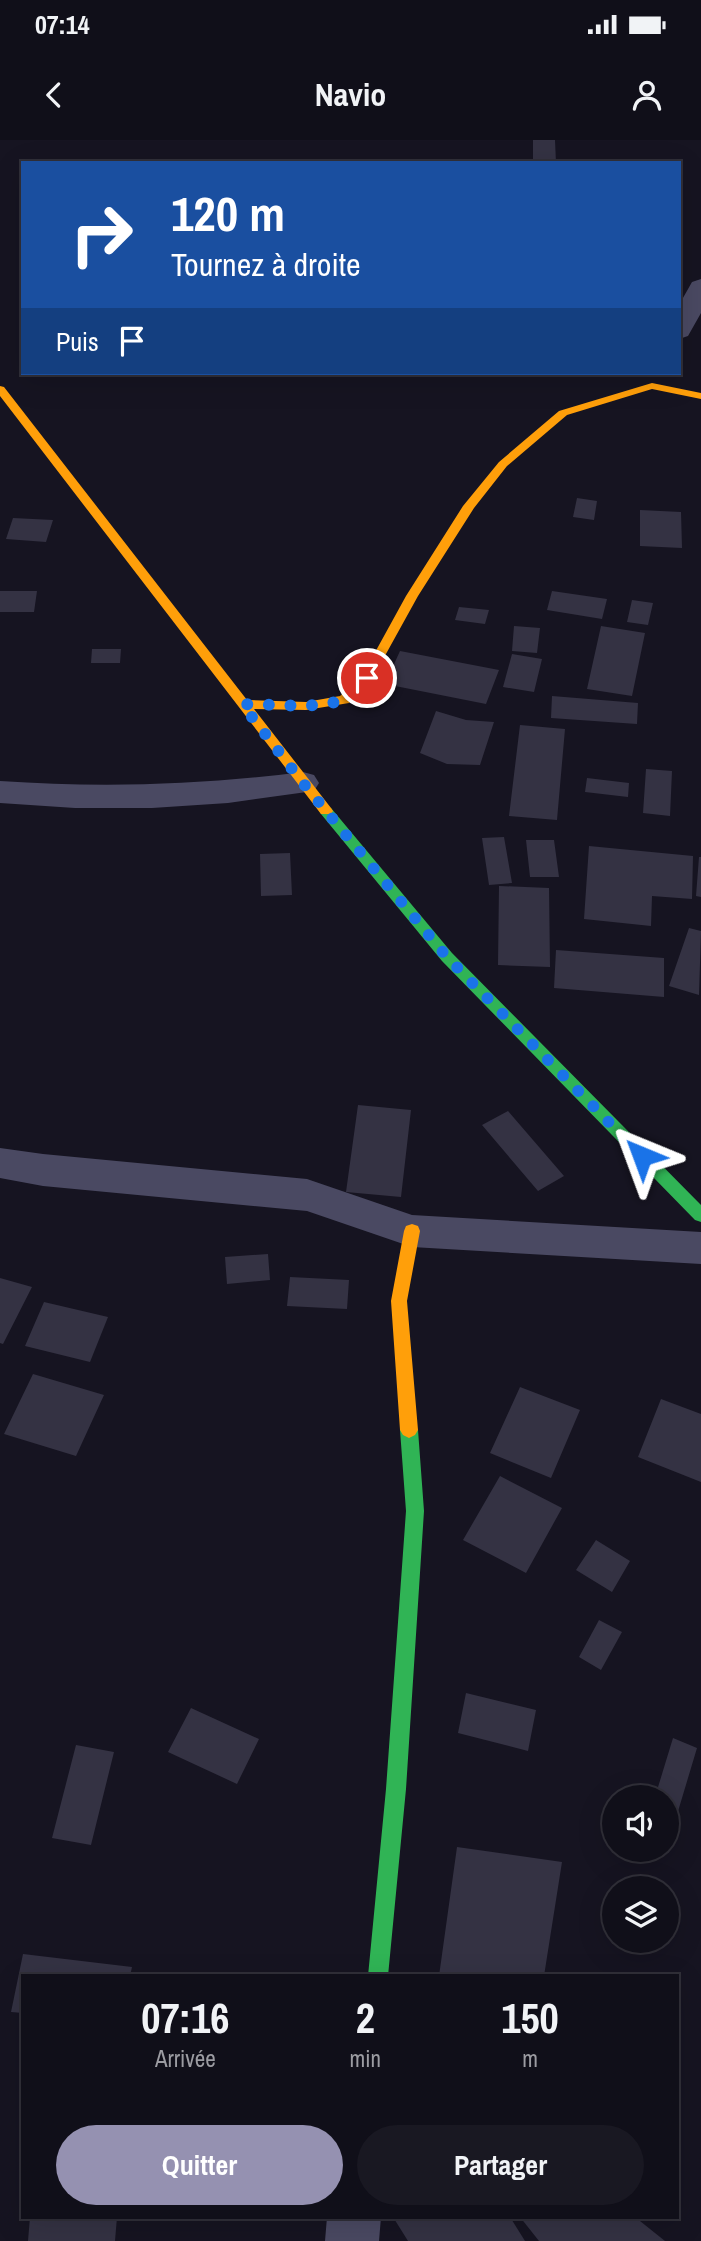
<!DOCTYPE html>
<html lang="fr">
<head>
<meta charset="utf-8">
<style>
	:root { --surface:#100f19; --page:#191822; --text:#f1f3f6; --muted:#9c9ca2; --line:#302f38; --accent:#9591b1 }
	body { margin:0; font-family:"Archivo Narrow",sans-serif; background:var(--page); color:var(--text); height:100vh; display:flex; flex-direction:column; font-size:26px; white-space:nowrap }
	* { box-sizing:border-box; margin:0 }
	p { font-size:23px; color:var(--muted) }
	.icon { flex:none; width:38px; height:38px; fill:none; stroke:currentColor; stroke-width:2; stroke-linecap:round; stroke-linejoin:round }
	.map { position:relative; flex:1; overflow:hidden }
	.sheet { position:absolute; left:21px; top:1834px; width:658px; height:245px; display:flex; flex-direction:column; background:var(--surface); border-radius:0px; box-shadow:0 7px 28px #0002,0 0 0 2px var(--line) }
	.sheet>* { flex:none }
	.hud { position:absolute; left:21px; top:21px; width:660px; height:214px; border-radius:0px; box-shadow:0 7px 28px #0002,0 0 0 2px var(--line); background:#1a4fa0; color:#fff; overflow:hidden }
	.controls { position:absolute; left:602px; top:1645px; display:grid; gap:14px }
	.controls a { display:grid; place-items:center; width:77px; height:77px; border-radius:50%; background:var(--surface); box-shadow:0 7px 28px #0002,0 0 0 2px var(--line); font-size:35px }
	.pin { position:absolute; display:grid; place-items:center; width:60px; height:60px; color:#fff; margin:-30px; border:4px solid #fff; border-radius:50%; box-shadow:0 2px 7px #0007 }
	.me { position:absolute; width:77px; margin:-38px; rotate:316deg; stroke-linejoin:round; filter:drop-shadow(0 0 5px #0008) }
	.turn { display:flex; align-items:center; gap:24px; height:147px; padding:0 35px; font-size:32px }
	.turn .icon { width:91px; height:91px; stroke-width:2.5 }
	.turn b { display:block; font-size:49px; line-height:60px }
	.then { display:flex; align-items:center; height:66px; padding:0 35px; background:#0003; gap:14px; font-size:26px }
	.eta { display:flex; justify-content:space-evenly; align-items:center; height:119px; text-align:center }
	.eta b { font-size:42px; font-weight:700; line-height:49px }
	.cta { display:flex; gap:14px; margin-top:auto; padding:14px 35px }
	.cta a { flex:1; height:80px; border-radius:42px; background:var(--accent); color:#fff; font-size:28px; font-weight:700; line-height:80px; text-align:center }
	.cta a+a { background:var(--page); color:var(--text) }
	.status { display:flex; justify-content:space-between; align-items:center; height:49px; padding:0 35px; background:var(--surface); direction:ltr }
	.status svg { height:19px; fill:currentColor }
	header { display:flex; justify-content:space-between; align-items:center; height:91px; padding:0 35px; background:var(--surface); font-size:32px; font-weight:700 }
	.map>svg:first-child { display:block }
</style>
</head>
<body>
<div class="status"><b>07:14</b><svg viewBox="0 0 49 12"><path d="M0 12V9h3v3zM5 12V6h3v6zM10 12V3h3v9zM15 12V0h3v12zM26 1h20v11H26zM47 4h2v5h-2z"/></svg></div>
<header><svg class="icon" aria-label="back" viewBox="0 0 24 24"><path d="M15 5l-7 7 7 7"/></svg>Navio<svg class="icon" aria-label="person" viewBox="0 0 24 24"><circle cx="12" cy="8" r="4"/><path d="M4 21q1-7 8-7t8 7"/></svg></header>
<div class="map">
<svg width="701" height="2101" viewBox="0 0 701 2101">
	<rect width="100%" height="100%" fill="#161421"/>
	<path fill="#343243" d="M533,0H555L556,23L533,22Z
		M577,358L597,361L594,380L573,377Z
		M640,370L681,372L682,408L640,406Z
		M13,378L53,380L46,402L6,399Z
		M0,451H37L34,472H0Z
		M552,451L607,459L602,479L547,470Z
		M632,460L653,463L648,485L627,482Z
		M459,467L489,470L485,484L455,480Z
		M514,486L540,488L537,513L512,511Z
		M601,486L645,493L632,556L587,549Z
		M92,509H121L120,523H91Z
		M400,511L499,530L486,564L385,544Z
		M512,514L542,519L534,552L503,547Z
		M552,556L638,563L637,584L551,578Z
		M436,571L466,580L494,582L480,625L447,624L420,613Z
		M520,585L565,589L557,680L509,676Z
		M646,629L672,631L670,676L643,673Z
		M587,638L629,643L628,657L585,652Z
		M504,697L512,743L489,745L482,698Z
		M526,700H554L559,737H530Z
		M589,706L693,716L692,759L652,756L651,786L584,779Z
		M290,713L292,755L261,756L260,714Z
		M699,717H701V757L696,756Z
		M499,746L549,748L550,827L498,825Z
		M689,788L701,791L699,855L669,846Z
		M556,810L664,818V857L554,848Z
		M358,965L411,970L401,1057L346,1052Z
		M508,971L564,1036L538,1051L482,985Z
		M268,1114L270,1140L227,1144L225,1117Z
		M290,1137L349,1140L347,1169L287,1166Z
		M0,1138L32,1147L3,1204L0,1203Z
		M44,1162L108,1177L90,1222L25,1206Z
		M33,1234L104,1255L76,1316L4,1294Z
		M520,1247L580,1270L551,1338L490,1313Z
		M661,1259L701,1274V1342L638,1317Z
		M500,1336L562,1368L526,1433L463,1400Z
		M596,1400L630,1421L612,1452L576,1430Z
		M599,1480L622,1492L601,1530L579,1517Z
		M466,1553L536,1570L528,1611L458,1593Z
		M191,1568L259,1599L237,1644L168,1612Z
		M673,1598L697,1608L676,1678L667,1675V1657H655Z
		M76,1605L114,1612L91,1705L52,1698Z
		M457,1707L562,1722L544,1836H439Z
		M23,1814L132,1827L130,1836H23V1873L11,1872Z
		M30,2077H117L115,2101H28Z
		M393,2077H510L525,2101H408Z
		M520,2077H635L665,2101H539Z"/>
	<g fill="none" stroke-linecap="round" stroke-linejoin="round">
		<path fill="#4a4962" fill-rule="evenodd" d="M701,139V173L688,196L679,199V165L692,142Z
			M303,632L314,635L319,643L314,651L228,663L152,668H75L0,663V641C102,648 202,645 303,632Z
			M0,1008L43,1014L307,1039L412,1075L701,1092V1124L412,1107L307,1071L43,1046L0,1038Z
			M327,2077H381L379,2101H325Z"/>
		<path fill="#30b455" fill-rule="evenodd" d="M326,666L331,668L452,813L701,1065V1082L695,1080L442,821L321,674L319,671L321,668Z
			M409,1282L415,1285L418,1290L424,1371L406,1649L388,1836H368L386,1649L406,1371L400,1290L403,1285Z"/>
		<path fill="#ff9f0a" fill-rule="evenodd" d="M652,243L701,253V259L652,249L567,275L507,326L474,368L418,456L371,541L349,563L306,570L254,569L331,668L333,671L331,674H321L0,256V246L4,247L247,560L306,562L340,556L362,536L406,456L463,366L499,322L559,271Z
			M412,1084L418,1086L420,1091L407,1161L418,1290L415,1295L409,1298L403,1295L400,1290L391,1161L404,1091L406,1086Z"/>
	</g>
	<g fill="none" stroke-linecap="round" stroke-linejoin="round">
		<path stroke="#1a73e8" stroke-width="12" stroke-dasharray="0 21.6" d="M367,538L344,561L306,566L242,564L303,643L447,817L642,1016"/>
	</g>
</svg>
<div class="controls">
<a><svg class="icon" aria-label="sound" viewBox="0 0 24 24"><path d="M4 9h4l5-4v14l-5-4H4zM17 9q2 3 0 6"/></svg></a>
<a><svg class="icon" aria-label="layers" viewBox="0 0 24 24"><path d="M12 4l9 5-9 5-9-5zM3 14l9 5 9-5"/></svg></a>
</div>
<div class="pin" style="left:367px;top:538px;background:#d93025"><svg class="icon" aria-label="arrive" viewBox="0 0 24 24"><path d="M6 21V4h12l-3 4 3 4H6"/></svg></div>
<svg class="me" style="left:642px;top:1016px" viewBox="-20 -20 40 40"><path d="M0-17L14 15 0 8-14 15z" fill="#1a73e8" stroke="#fff" stroke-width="4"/></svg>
<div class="hud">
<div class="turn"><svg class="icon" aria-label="right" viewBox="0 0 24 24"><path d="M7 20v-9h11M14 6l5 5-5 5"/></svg><div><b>120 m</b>Tournez à droite</div></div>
<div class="then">Puis<svg class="icon" aria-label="arrive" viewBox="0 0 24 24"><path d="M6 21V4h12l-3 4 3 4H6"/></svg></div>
</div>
<section class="sheet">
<div class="eta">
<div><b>07:16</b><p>Arrivée</p></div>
<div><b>2</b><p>min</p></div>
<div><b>150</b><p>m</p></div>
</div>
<div class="cta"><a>Quitter</a><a>Partager</a></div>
</section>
</div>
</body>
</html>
